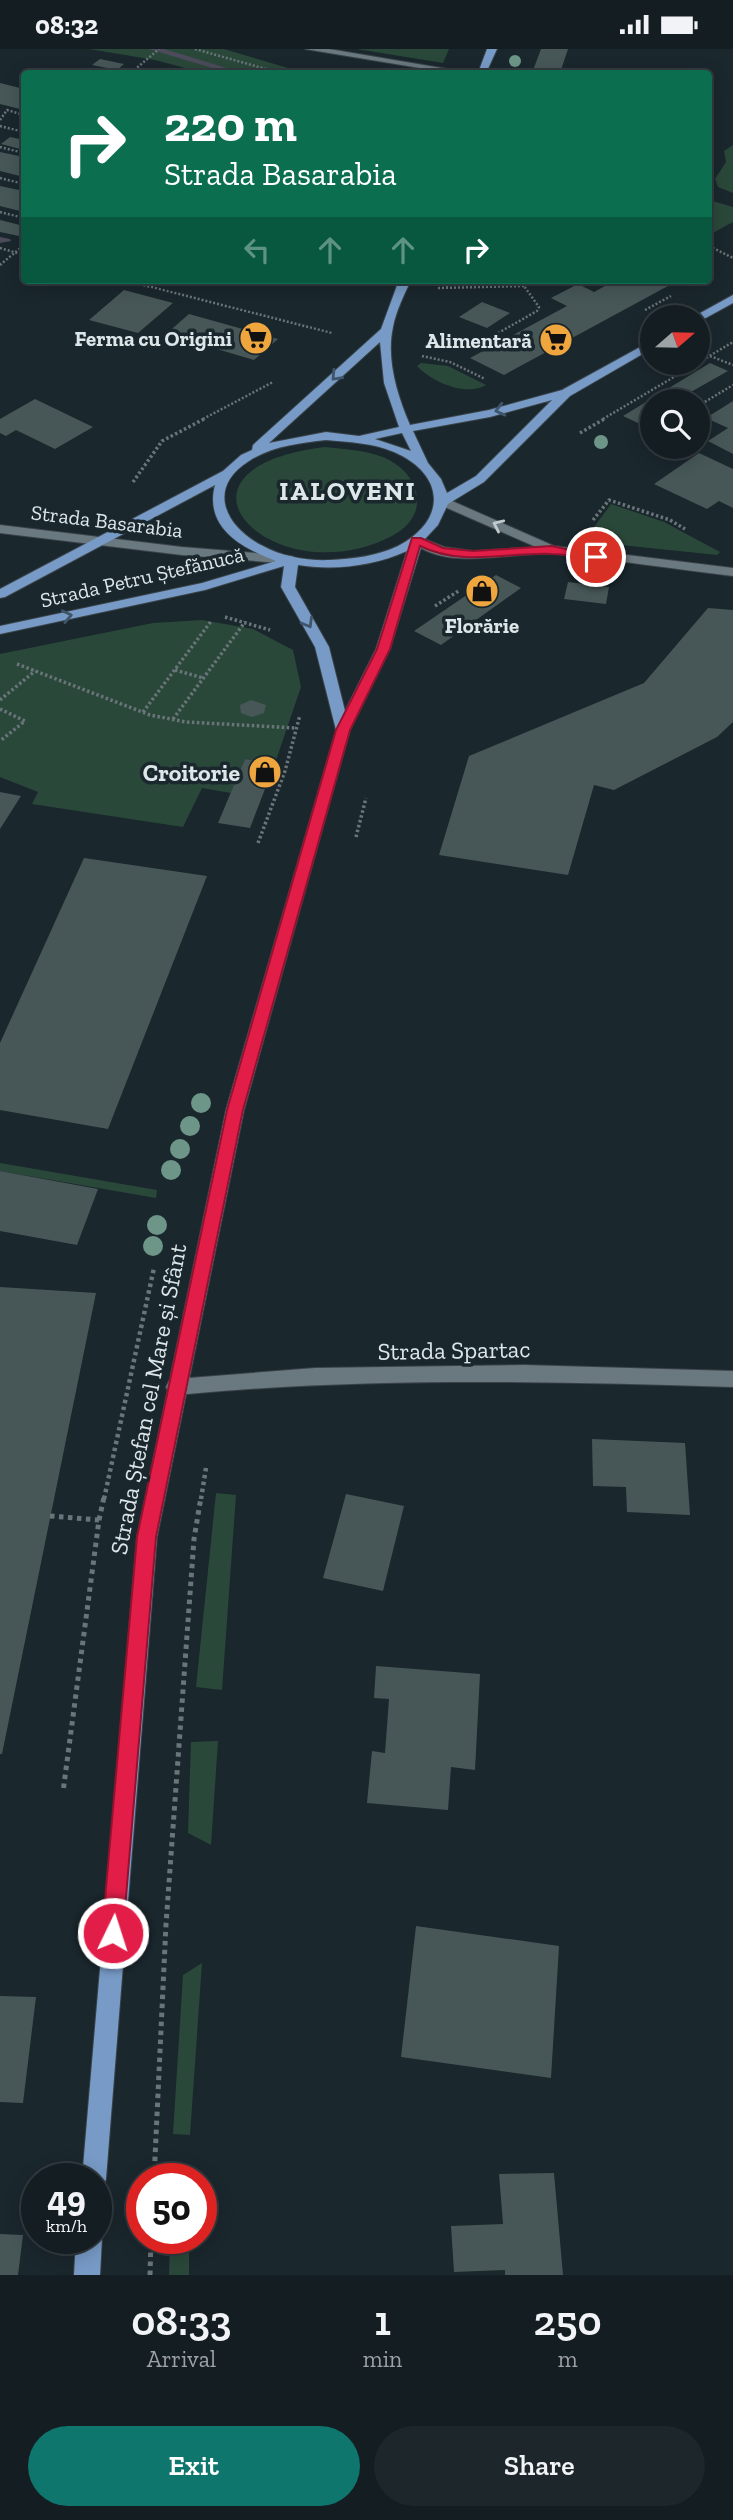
<!DOCTYPE html>
<html lang="en">
<head>
<meta charset="utf-8">
<style>
	:root { --surface:#141d22; --page:#1d262a; --text:#f1f3f6; --muted:#9da2a5; --line:#333b40; --accent:#0f766e }
	body { margin:0; font-family:"Zilla Slab",serif; background:var(--page); color:var(--text); height:100vh; display:flex; flex-direction:column; font-size:26px; white-space:nowrap }
	* { box-sizing:border-box; margin:0 }
	p { font-size:23px; color:var(--muted) }
	.icon { flex:none; width:38px; height:38px; fill:none; stroke:currentColor; stroke-width:2; stroke-linecap:round; stroke-linejoin:round }
	.map { position:relative; height:2226px; overflow:hidden }
	.panel { display:flex; flex-direction:column; background:var(--surface); flex:1 }
	.panel>* { flex:none }
	.guide { position:absolute; left:21px; top:21px; width:691px; height:214px; border-radius:7px; box-shadow:0 4px 18px #0003,0 0 0 2px var(--line); background:#0b6e4f; color:#fff; overflow:hidden }
	.needle { width:46px; rotate:70deg }
	.tools { position:absolute; left:640px; top:256px; display:grid; gap:14px }
	.tools a { display:grid; place-items:center; width:70px; height:70px; border-radius:50%; background:var(--surface); box-shadow:0 4px 18px #0003,0 0 0 2px var(--line); font-size:35px }
	.speed { position:absolute; left:21px; top:2114px; display:flex; gap:14px; font-size:35px; font-weight:700; text-align:center }
	.speed>* { display:grid; place-content:center; width:91px; height:91px; border-radius:50%; background:var(--surface); box-shadow:0 4px 18px #0003,0 0 0 2px var(--line); line-height:1 }
	.speed small { font-size:18px; font-weight:400 }
	.speed .limit { border:10px solid #d22; background:#fff; color:#111 }
	.pin { position:absolute; display:grid; place-items:center; width:60px; height:60px; color:#fff; margin:-30px; border:4px solid #fff; border-radius:50%; box-shadow:0 2px 7px #0007 }
	.me { position:absolute; width:77px; margin:-38px; rotate:4deg; stroke-linejoin:round; filter:drop-shadow(0 0 5px #0008) }
	.turn { display:flex; align-items:center; gap:24px; height:147px; padding:0 28px; font-size:32px }
	.turn .icon { width:91px; height:91px; stroke-width:2.5 }
	.turn b { display:block; font-size:49px; line-height:60px }
	.lanes { display:flex; align-items:center; height:66px; padding:0 28px; background:#0003; justify-content:center; gap:35px; direction:ltr }
	.lanes .off { opacity:.35 }
	.eta { display:flex; justify-content:space-evenly; align-items:center; height:119px; text-align:center }
	.eta b { font-size:42px; font-weight:600; line-height:49px }
	.action { display:flex; gap:14px; margin-top:auto; padding:14px 28px }
	.action a { flex:1; height:80px; border-radius:42px; background:var(--accent); color:#fff; font-size:28px; font-weight:600; line-height:80px; text-align:center }
	.action a+a { background:var(--page); color:var(--text) }
	.status { display:flex; justify-content:space-between; align-items:center; height:49px; padding:0 35px; background:var(--surface); direction:ltr }
	.status svg { height:19px; fill:currentColor }
	.map>svg:first-child { display:block }
</style>
</head>
<body>
<div class="status"><b>08:32</b><svg viewBox="0 0 49 12"><path d="M0 12V9h3v3zM5 12V6h3v6zM10 12V3h3v9zM15 12V0h3v12zM26 1h20v11H26zM47 4h2v5h-2z"/></svg></div>
<div class="map">
<svg width="733" height="2226" viewBox="0 0 733 2226">
	<rect width="100%" height="100%" fill="#1a272d"/>
	<path fill="#2a483a" d="M89,0H224L305,24H204L155,11Z
		M357,0H449L443,14Z
		M733,96V144L718,138L715,130L726,113L724,102Z
		M709,151L733,158V173L709,186Z
		M421,314L448,317L486,336C466,348 432,333 417,317Z
		M325,398C344,400 364,401 383,408C421,424 432,466 392,487C274,548 146,420 325,398Z
		M611,455L664,473L720,503L717,506L602,494L586,489Z
		M202,571L253,580L293,601L301,638L275,714L245,710L231,744L202,739L183,778L32,755L38,743L0,728V605L153,574Z
		M0,1114L157,1141L156,1149L0,1122Z
		M216,1444L236,1446L222,1641L196,1638Z
		M218,1692L211,1796L188,1784L191,1693Z
		M202,1914L190,2086L173,2085L183,1926Z
		M170,2189H189V2226H169Z"/>
	<g fill="none" stroke-linecap="round" stroke-linejoin="round">
		<path fill="#4b4b5b" fill-rule="evenodd" d="M149,0H164L243,24H229Z
			M0,188L10,190L11,192L0,194Z"/>
	</g>
	<path fill="#475757" d="M541,0H568L560,24H532Z
		M100,10L124,15L117,21L92,16Z
		M0,34L24,40V61L0,55Z
		M10,88L24,91V101L1,95Z
		M0,103L24,108V128L0,122Z
		M0,137L24,142V163L0,157Z
		M0,171L24,177V183L19,187L0,183Z
		M616,231H679L504,326L470,309L567,257L551,249L578,235L594,243Z
		M124,241L173,254L138,284L89,271Z
		M482,253L510,264L487,279L459,268Z
		M189,265L278,290L254,311L166,285Z
		M710,314L728,322L675,352H653V365L638,374L623,367Z
		M35,350L93,378L55,400L16,381L6,387L0,384V370Z
		M733,352V405L708,392L728,379L706,369Z
		M699,404L733,420V459L719,452L707,460L654,435Z
		M496,526L521,539L441,596L414,582Z
		M568,533L609,538L606,555L564,550Z
		M708,559L733,561V673L717,688L614,741L594,736L568,826L439,806L469,707L644,634Z
		M251,651L266,656L264,664L252,668L241,664L240,656Z
		M245,710L275,714L250,779L218,774Z
		M0,743L21,747L0,780Z
		M84,809L207,827L108,1080L0,1061V994Z
		M0,1122L98,1140L77,1196L0,1182Z
		M0,1238L96,1244L2,1705H0Z
		M592,1390L685,1394L690,1466L627,1463L626,1438L593,1437Z
		M346,1445L404,1457L383,1542L323,1529Z
		M376,1617L480,1625L475,1721L451,1718L448,1761L367,1754L372,1702L385,1704L389,1650L374,1649Z
		M416,1877L559,1897L551,2029L401,2008Z
		M0,1947L36,1948L23,2054L0,2053Z
		M554,2124L563,2226H505V2221L454,2223L451,2177L503,2175L499,2125Z
		M0,2185L23,2186L18,2226H0Z"/>
	<g fill="none" stroke-linecap="round" stroke-linejoin="round">
		<defs>
			<path id="minor" d="M305,0H329L471,24H450Z
				M443,448L554,497L733,519V527C674,520 616,511 557,505C514,501 446,525 410,491L417,487L444,498L473,502L536,498L438,455L437,452Z
				M0,476L182,498L292,507L299,511L292,515L182,506L0,484Z
				M524,1316L733,1322V1338C547,1332 362,1328 176,1346L169,1344L166,1338L169,1332L176,1330L315,1319Z"/>
			<path id="major" d="M487,0H497L486,24H478Z
				M399,231H411C404,246 396,262 393,278C386,310 397,346 410,376L489,361L562,341L653,291V299L570,347L484,433L448,455L438,476L423,492L390,600L350,681L244,1061L157,1488L106,2130L103,2139L96,2141V2130H82L137,1488L226,1061L336,681L315,598L281,538L284,517L205,541L0,585V577L202,534L276,512C241,499 204,478 215,436L5,548L0,549V540L223,422L241,406L252,401L253,396L381,280ZM380,293L384,334L399,378L359,387L326,383L269,394ZM552,351L476,427L447,444L441,430L428,414L413,382L490,368ZM402,384L411,402L375,390ZM326,391C349,393 373,394 394,403C445,425 448,471 398,497C377,507 353,510 330,511C308,512 283,508 263,497C225,478 206,439 249,412C272,397 300,394 326,391ZM407,502L376,600L345,662L329,598L295,538L298,516C334,522 374,517 407,502Z
				M733,246V254L702,271L698,272V268H693Z
				M96,2179L102,2189L100,2226H74L76,2189H96Z"/>
		</defs>
		<use href="#minor" stroke="#394348" stroke-width="2"/>
		<use href="#major" stroke="#394348" stroke-width="2"/>
		<path stroke="#6a757a" stroke-width="2.5" stroke-dasharray="2 2" stroke-linecap="butt" d="M195,0L280,24
			M119,21L132,23L159,0
			M0,71L7,61L24,66
			M0,77L24,83
			M0,98L24,104
			M0,129L24,135
			M0,163L24,169
			M709,197L733,209
			M0,199L24,206
			M0,216L24,196
			M124,231L332,284
			M446,237L458,231
			M438,239L524,237L535,231
			M645,261L671,247
			M484,292L537,262L539,258L524,237
			M422,307L450,313L485,330
			M710,307L733,316
			M698,357L733,336
			M203,370L273,333
			M603,370L733,293"/>
		<path stroke="#6a757a" stroke-width="3.5" stroke-dasharray="2.5 2.5" stroke-linecap="butt" d="M580,384L606,369
			M133,433L162,392L206,369
			M593,471L609,451L670,471L685,480
			M435,557L460,541
			M225,568L270,581
			M17,615L150,666L186,673L296,679
			M175,621L203,629
			M0,651L35,622
			M0,660L25,672L0,692
			M143,663L212,571
			M173,670L245,573
			M356,788L366,749
			M258,794L285,722L300,666"/>
		<path stroke="#6a757a" stroke-width="4.5" stroke-dasharray="3.5 3.5" stroke-linecap="butt" d="M104,1450L154,1219
			M201,1450L206,1419"/>
		<path stroke="#6a757a" stroke-width="5" stroke-dasharray="4.5 4.5" stroke-linecap="butt" d="M50,1467L99,1471L63,1743
			M99,1471L104,1448
			M154,2130L166,1875L194,1490L201,1448
			M150,2226L151,2189"/>
		<use href="#minor" fill="#6a787f" fill-rule="evenodd"/>
		<use href="#major" fill="#779ac6" fill-rule="evenodd"/>
	</g>
	<g fill="#6d9588">
		<circle cx="515" cy="12" r="6"/>
		<circle cx="601" cy="393" r="7"/>
		<circle cx="201" cy="1054" r="10"/>
		<circle cx="190" cy="1077" r="10"/>
		<circle cx="180" cy="1100" r="10"/>
		<circle cx="171" cy="1121" r="10"/>
		<circle cx="157" cy="1176" r="10"/>
		<circle cx="153" cy="1197" r="10"/>
	</g>
	<defs><path id="oneway-chevron" d="M-2-3.5L2.5 0L-2 3.5" fill="none" stroke-width="1.6" stroke-linecap="round" stroke-linejoin="round" transform="scale(1.75)"/></defs>
	<g stroke="#3f556a">
		<use href="#oneway-chevron" transform="translate(336 327) rotate(133)"/>
		<use href="#oneway-chevron" transform="translate(500 361) rotate(166)"/>
		<use href="#oneway-chevron" transform="translate(67 567) rotate(-12)"/>
		<use href="#oneway-chevron" transform="translate(308 574) rotate(60)"/>
	</g>
	<use stroke="#c0cace" href="#oneway-chevron" transform="translate(498 476) rotate(-155)"/>
	<path fill="#e11d48" stroke="#92132f" stroke-width="2" d="M412,489H421L443,499L473,502L552,497L602,508L596,512C581,509 566,505 552,505C507,503 463,518 420,497L390,600L350,681L243,1061L156,1488L123,1884L120,1891L113,1895L105,1891L102,1884L137,1488L227,1061L336,681L377,600Z"/>
	<defs>
		<symbol id="supermarket-disc" viewBox="-11 -11 22 22"><circle r="9.5" fill="#f0a63e" stroke="#1a272d"/><path d="M-6-5.5h2.5l.6 2H6L4.5 2H-2.5L-4.4-4H-6ZM-1.5 3.2a1.3 1.3 0 1 0 .1 0ZM3 3.2a1.3 1.3 0 1 0 .1 0Z" fill="#111"/></symbol>
		<symbol id="shop-disc" viewBox="-11 -11 22 22"><circle r="9.5" fill="#f0a63e" stroke="#1a272d"/><path d="M-5-2.5h2.3a2.7 3.5 0 0 1 5.4 0H5L5.5 6h-11ZM-1.5-2.5h3a1.5 2.3 0 0 0-3 0Z" fill="#111"/></symbol>
	</defs>
	<g fill-rule="evenodd">
		<use href="#supermarket-disc" x="237" y="270" width="38" height="38"/>
		<use href="#supermarket-disc" x="537" y="272" width="38" height="38"/>
		<use href="#shop-disc" x="463" y="523" width="38" height="38"/>
		<use href="#shop-disc" x="246" y="704" width="38" height="38"/>
	</g>
	<g text-anchor="middle" dominant-baseline="central" stroke-width="7" stroke-linejoin="round" paint-order="stroke">
		<g font-size="21" font-weight="bold" fill="#dde6e9" stroke="#1a272d" text-anchor="end">
			<text x="232" y="289">Ferma cu Origini</text>
			<text x="532" y="291">Alimentară</text>
			<text x="482" y="576" text-anchor="middle">Florărie</text>
		</g>
		<g font-size="21" fill="#dde6e9" stroke="#1a272d">
			<text transform="translate(107 472) rotate(7)">Strada Basarabia</text>
			<text transform="translate(142 528) rotate(-13)">Strada Petru Ștefănucă</text>
		</g>
		<g font-size="24" font-weight="bold" fill="#dde6e9" stroke="#1a272d" text-anchor="end">
			<text x="240" y="723">Croitorie</text>
		</g>
		<g font-size="24" fill="#dde6e9" stroke="#1a272d">
			<text transform="translate(454 1301) rotate(-1)">Strada Spartac</text>
			<text transform="translate(148 1350) rotate(-79)">Strada Ștefan cel Mare și Sfânt</text>
		</g>
		<g font-size="26" font-weight="bold" letter-spacing="2" fill="#dde6e9" stroke="#1a272d">
			<text x="348" y="442">IALOVENI</text>
		</g>
	</g>
</svg>
<div class="tools">
<a><svg class="needle" viewBox="-14 -14 28 28"><path d="M0-13l5 13h-10z" fill="#e53935"/><path d="M0 13l5-13h-10z" fill="#9da2a5"/></svg></a>
<a><svg class="icon" aria-label="search" viewBox="0 0 24 24"><circle cx="10" cy="10" r="6"/><path d="M15 15l6 6"/></svg></a>
</div>
<div class="speed"><div>49<small>km/h</small></div><div class="limit">50</div></div>
<div class="pin" style="left:596px;top:508px;background:#d93025"><svg class="icon" aria-label="arrive" viewBox="0 0 24 24"><path d="M6 21V4h12l-3 4 3 4H6"/></svg></div>
<svg class="me" style="left:113px;top:1884px" viewBox="-20 -20 40 40"><circle r="17" fill="#e11d48" stroke="#fff" stroke-width="3"/><path d="M0-11L8 9 0 5-8 9z" fill="#fff"/></svg>
<div class="guide">
<div class="turn"><svg class="icon" aria-label="right" viewBox="0 0 24 24"><path d="M7 20v-9h11M14 6l5 5-5 5"/></svg><div><b>220 m</b>Strada Basarabia</div></div>
<div class="lanes"><svg class="icon off" aria-label="left" viewBox="0 0 24 24"><path d="M17 20v-9H6M10 6l-5 5 5 5"/></svg><svg class="icon off" aria-label="ahead" viewBox="0 0 24 24"><path d="M12 20V5M6 11l6-6 6 6"/></svg><svg class="icon off" aria-label="ahead" viewBox="0 0 24 24"><path d="M12 20V5M6 11l6-6 6 6"/></svg><svg class="icon" aria-label="right" viewBox="0 0 24 24"><path d="M7 20v-9h11M14 6l5 5-5 5"/></svg></div>
</div>
</div>
<section class="panel">
<div class="eta">
<div><b>08:33</b><p>Arrival</p></div>
<div><b>1</b><p>min</p></div>
<div><b>250</b><p>m</p></div>
</div>
<div class="action"><a>Exit</a><a>Share</a></div>
</section>
</body>
</html>
